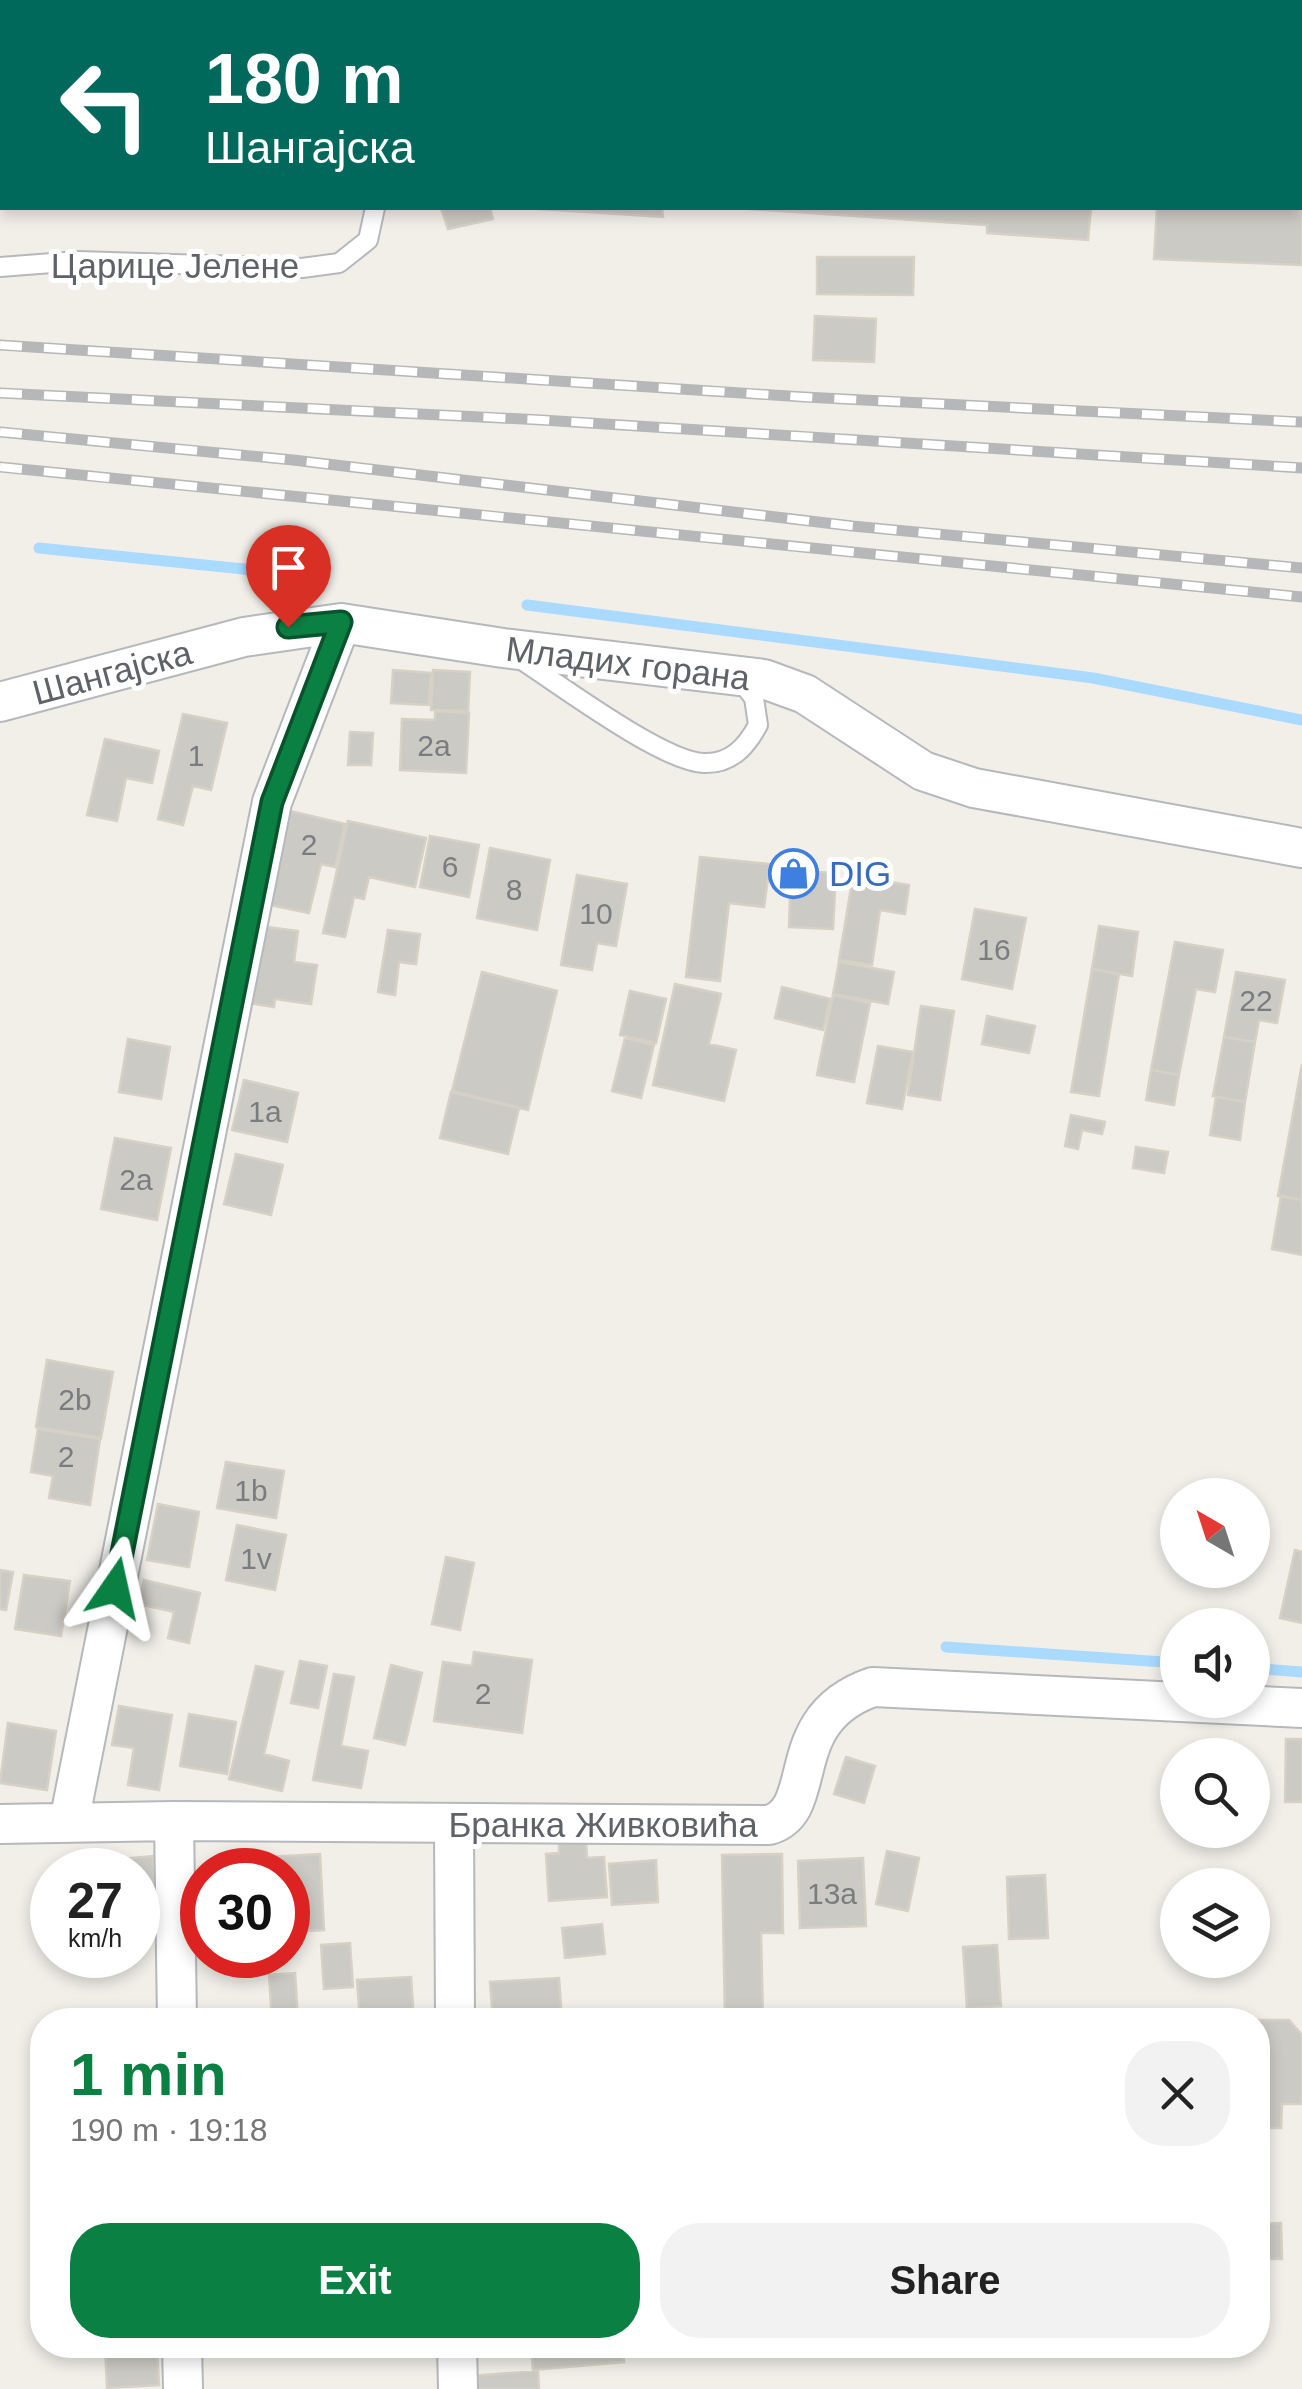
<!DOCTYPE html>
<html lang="en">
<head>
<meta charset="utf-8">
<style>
	:root { --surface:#fff; --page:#f2f2f2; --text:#222; --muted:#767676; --accent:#0b8043 }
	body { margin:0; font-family:Helvetica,sans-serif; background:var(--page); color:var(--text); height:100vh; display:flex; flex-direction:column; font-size:38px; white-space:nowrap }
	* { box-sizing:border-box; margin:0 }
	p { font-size:32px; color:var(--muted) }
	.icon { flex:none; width:55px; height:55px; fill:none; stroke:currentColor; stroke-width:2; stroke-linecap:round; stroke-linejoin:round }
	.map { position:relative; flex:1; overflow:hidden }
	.drawer { position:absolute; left:30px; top:2008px; width:1240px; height:350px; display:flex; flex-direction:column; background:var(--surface); border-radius:40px; box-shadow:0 5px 15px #0003 }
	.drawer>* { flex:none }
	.hud { position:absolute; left:0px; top:0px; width:1302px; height:210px; box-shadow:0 5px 15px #0003; background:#00695c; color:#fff; overflow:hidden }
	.needle { width:65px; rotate:321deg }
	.tools { position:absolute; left:1160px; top:1478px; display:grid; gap:20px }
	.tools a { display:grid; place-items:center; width:110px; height:110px; border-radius:50%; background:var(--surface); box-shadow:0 5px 15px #0003; font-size:50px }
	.speed { position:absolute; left:30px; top:1848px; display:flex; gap:20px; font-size:50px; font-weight:700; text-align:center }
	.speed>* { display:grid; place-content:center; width:130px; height:130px; border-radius:50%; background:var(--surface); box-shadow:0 5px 15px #0003; line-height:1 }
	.speed small { font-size:25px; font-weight:400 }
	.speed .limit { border:15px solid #d22; background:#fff; color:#111 }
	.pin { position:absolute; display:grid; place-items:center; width:85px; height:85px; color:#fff; margin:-102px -42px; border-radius:50% 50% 50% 0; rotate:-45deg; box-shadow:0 0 10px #0007 }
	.pin .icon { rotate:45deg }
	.me { position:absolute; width:110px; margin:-55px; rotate:11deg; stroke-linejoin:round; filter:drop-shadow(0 0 8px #0008) }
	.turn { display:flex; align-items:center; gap:35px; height:210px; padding:0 40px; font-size:45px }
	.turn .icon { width:130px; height:130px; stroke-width:2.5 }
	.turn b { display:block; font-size:70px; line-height:85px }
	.round { display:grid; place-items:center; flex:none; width:105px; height:105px; border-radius:40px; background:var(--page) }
	.headline { display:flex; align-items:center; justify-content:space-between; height:170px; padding:0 40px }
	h1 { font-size:60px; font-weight:700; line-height:75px; color:var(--accent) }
	.primary-button { display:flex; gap:20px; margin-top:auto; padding:20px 40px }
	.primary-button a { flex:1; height:115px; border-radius:40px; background:var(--accent); color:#fff; font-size:40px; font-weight:700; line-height:115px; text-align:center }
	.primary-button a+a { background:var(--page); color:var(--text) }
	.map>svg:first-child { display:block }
</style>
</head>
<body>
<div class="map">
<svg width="1302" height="2389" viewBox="0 0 1302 2389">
	<rect width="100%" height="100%" fill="#f1efe8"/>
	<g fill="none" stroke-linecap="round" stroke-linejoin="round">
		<path stroke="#aadaff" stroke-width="11" d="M39,548L253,570
			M527,605L1093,678L1302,720
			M946,1647L1178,1663
			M1252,1668L1302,1672"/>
	</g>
	<path fill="#cccac5" stroke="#d6d1c6" stroke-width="2.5" d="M169,0H220V2H156Z
		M224,0H331L332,2H225Z
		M465,0H516V2H465Z
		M524,0H605L524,2Z
		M1287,2L1302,3V111L1300,2Z
		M441,208H490L493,219L448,229Z
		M524,208H662L663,217Z
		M736,208H1091L1088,240L987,233V225Z
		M1157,208L1302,209V265L1154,259Z
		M817,257H914L913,295L817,294Z
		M815,316L876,319L874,362L813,360Z
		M393,670L431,673L429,705L391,703Z
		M433,670L470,672L468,711L431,710Z
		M435,711L469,713L466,773L400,770L402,719L435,720Z
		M183,714L227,723L211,790L193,786L183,825L158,819Z
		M350,732L373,733L371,765H348Z
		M105,739L159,751L152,783L126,778L117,821L87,815Z
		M286,810L345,824L335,867L321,864L309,913L265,904Z
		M348,821L426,838L415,887L369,877L364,899L354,897L345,937L323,933Z
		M430,836L479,845L469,897L420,887Z
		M490,848L550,860L537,930L477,918Z
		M700,857L770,864L764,907L729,903L720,981L686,977Z
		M791,871L836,873L833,929L789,927Z
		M577,875L627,884L616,946L597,943L592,970L561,965Z
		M853,876L909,885L905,914L880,910L872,965L839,960Z
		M975,909L1026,918L1012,989L962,979Z
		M260,926L298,931L294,962L317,965L311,1004L275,999L274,1007L248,1003Z
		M1099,926L1138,932L1132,976L1092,969Z
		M388,930L420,934L416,964L399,962L395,995L378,992Z
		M1175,942L1223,950L1215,992L1196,989L1179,1075L1151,1070Z
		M839,962L894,972L888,1004L833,994Z
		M1092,969L1119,974L1099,1096L1071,1092Z
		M482,972L557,991L528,1110L452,1091Z
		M1236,972L1285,980L1277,1023L1259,1020L1255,1042L1224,1037Z
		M675,984L721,994L709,1044L736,1050L724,1101L653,1085Z
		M782,987L830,999L823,1030L775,1018Z
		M630,991L666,999L656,1043L620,1035Z
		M833,995L870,1003L854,1082L817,1075Z
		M921,1006L954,1011L940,1100L908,1095Z
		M987,1016L1035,1026L1029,1053L982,1044Z
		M1224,1037L1255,1042L1245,1102L1213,1096Z
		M625,1038L654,1045L641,1098L612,1091Z
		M128,1039L170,1047L161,1099L119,1092Z
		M878,1046L913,1052L902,1109L867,1103Z
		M1302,1064V1200L1278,1196Z
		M1151,1070L1179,1075L1174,1105L1146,1100Z
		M244,1080L298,1093L287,1142L232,1130Z
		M451,1092L519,1108L508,1154L440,1138Z
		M1216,1097L1245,1102L1240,1140L1210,1135Z
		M1071,1115L1105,1122L1102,1134L1082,1130L1078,1149L1065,1146Z
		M115,1138L171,1148L157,1220L101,1209Z
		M1136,1147L1168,1152L1164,1173L1133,1168Z
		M236,1154L283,1165L271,1215L224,1204Z
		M1281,1196L1302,1200V1255L1272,1249Z
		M47,1360L113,1372L101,1438L36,1427Z
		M38,1429L100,1439L90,1505L49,1498L53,1476L31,1472Z
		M226,1462L284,1471L276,1518L217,1508Z
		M158,1504L199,1512L189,1567L147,1560Z
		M237,1525L286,1535L275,1590L226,1580Z
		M1295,1550L1302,1552V1623L1280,1618Z
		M446,1557L474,1563L460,1630L432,1624Z
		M0,1570L13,1572L6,1610L0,1609Z
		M24,1575L70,1581L61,1636L15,1629Z
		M144,1580L200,1593L189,1643L168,1638L174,1612L139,1604Z
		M474,1652L532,1660L522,1733L434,1721L443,1662L472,1666Z
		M300,1661L327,1666L318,1708L291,1703Z
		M391,1665L422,1673L405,1745L374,1738Z
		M256,1666L283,1672L264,1754L289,1761L282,1791L229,1779Z
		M334,1674L354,1677L341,1746L368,1751L361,1788L313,1780Z
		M119,1706L172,1715L159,1790L128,1785L134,1748L112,1745Z
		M189,1714L236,1722L227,1774L180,1766Z
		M8,1723L56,1731L47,1790L0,1783Z
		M1286,1739H1302V1802H1285Z
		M846,1757L875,1766L864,1803L834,1794Z
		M586,1842L587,1858L604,1857L607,1897L549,1901L546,1854L559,1853V1844Z
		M887,1851L919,1858L908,1911L876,1904Z
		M320,1854L324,1930L288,1932V1870H269L268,1857Z
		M782,1854L783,1933H761L763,2020H725L722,1855Z
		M153,1856L158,1907L144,1908L145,1923H138V1870H101L100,1861Z
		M863,1858L866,1926L800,1928L798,1861Z
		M656,1860L658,1902L612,1905L609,1864Z
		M1045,1875L1048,1938L1009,1939L1007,1877Z
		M602,1924L605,1954L565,1958L562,1928Z
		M350,1943L353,1987L324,1989L321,1945Z
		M997,1945L1001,2006L967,2008L963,1947Z
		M295,1973L298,2020H272L269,1975Z
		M411,1977L414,2020H360L357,1980Z
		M559,1978L562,2020H493L490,1982Z
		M1249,2020H1289L1302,2035V2104H1282L1281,2128H1258V2020Z
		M1281,2223L1282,2259H1258V2224Z
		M105,2345H157L159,2385L107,2388Z
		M531,2345H623L624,2362L533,2370Z
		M538,2371L539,2389H472L471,2376Z"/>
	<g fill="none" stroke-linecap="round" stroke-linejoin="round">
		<defs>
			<path id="service" d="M0,267L78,261L302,268L339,263L368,240L375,208
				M520,659C559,684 663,762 704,763C731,764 746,747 758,725L754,698L740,680"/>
			<path id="minor" d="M922,2V0
				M0,702L244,637L341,623L503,648L764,679L805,694L923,771L974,788L1302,848
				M174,1821L177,2020
				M69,1822L272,802L341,623
				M0,1824L174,1821L769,1825C822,1810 779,1719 873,1687L1302,1708
				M454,1824L455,2020
				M182,2345L183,2389
				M457,2345L458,2389"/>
			<path id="tertiary" d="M411,2V0
				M1300,161H1302"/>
		</defs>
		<use href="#service" stroke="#b5b8bc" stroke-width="22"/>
		<use href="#minor" stroke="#b5b8bc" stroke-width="42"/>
		<use href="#tertiary" stroke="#b5b8bc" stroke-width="50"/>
		<use href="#service" stroke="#fff" stroke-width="18"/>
		<use href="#minor" stroke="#fff" stroke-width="38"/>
		<use href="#tertiary" stroke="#fff" stroke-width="45"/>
		<defs>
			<path id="rail" d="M0,345L804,397L1302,422
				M0,393L542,420L1302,468
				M0,432L293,460L852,526L1302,568
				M0,467L1302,597"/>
		</defs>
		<use href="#rail" stroke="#b6b7b8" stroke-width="11"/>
		<use href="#rail" stroke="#fff" stroke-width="8" stroke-dasharray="22" stroke-linecap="butt"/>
	</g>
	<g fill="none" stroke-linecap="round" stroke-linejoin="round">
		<defs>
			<path id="route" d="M115,1588L272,802L341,622L288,627"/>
		</defs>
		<use href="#route" stroke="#07532c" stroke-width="25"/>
		<use href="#route" stroke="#0b8043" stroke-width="18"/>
	</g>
	<defs>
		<symbol id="shop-ring" viewBox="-11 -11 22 22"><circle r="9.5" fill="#fff" stroke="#3f7fe0" stroke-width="1.5"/><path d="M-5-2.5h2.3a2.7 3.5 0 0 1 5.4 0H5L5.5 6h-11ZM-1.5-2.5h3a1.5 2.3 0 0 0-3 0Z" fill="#3f7fe0"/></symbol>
	</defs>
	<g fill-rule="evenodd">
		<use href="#shop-ring" x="766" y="846" width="55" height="55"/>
	</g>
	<g text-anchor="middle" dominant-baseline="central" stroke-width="10" stroke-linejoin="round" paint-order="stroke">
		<g font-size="30" fill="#7a7d7f">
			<text x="434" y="745">2a</text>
			<text x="196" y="755">1</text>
			<text x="309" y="844">2</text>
			<text x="450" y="866">6</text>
			<text x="514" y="889">8</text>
			<text x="596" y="913">10</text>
			<text x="994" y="949">16</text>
			<text x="1256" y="1000">22</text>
			<text x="265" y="1111">1a</text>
			<text x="136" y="1179">2a</text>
			<text x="75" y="1399">2b</text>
			<text x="66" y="1456">2</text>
			<text x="251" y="1490">1b</text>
			<text x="256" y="1558">1v</text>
			<text x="483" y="1693">2</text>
			<text x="832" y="1893">13a</text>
		</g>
		<g font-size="35" fill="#5f6368" stroke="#fff">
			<text x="175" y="265">Царице Јелене</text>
			<text transform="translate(628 663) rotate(7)">Младих горана</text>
			<text transform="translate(112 672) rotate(-15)">Шангајска</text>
			<text x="603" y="1824">Бранка Живковића</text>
		</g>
		<g font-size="35" fill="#366cbe" stroke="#fff" text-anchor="start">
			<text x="829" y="873">DIG</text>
		</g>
	</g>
</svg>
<div class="tools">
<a><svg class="needle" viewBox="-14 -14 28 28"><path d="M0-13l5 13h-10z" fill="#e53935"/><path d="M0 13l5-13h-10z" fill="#767676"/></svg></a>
<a><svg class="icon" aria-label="sound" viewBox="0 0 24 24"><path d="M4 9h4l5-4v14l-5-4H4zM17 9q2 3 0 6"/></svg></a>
<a><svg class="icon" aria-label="search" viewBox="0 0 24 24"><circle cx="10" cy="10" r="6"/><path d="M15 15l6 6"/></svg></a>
<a><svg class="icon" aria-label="layers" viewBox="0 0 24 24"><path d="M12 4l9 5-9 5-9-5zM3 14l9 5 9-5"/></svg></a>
</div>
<div class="speed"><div>27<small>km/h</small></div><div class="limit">30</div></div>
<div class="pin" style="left:288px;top:627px;background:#d93025"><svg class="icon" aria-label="arrive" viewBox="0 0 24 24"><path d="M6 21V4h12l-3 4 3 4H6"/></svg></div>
<svg class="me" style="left:115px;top:1588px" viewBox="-20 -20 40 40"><path d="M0-17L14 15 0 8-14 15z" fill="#0b8043" stroke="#fff" stroke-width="4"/></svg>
<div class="hud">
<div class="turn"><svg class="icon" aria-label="left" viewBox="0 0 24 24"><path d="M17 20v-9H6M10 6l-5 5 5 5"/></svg><div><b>180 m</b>Шангајска</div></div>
</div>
<section class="drawer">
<div class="headline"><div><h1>1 min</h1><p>190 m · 19:18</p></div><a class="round"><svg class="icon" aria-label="close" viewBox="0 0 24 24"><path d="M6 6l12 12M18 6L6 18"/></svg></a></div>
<div class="primary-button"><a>Exit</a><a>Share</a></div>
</section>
</div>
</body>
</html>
